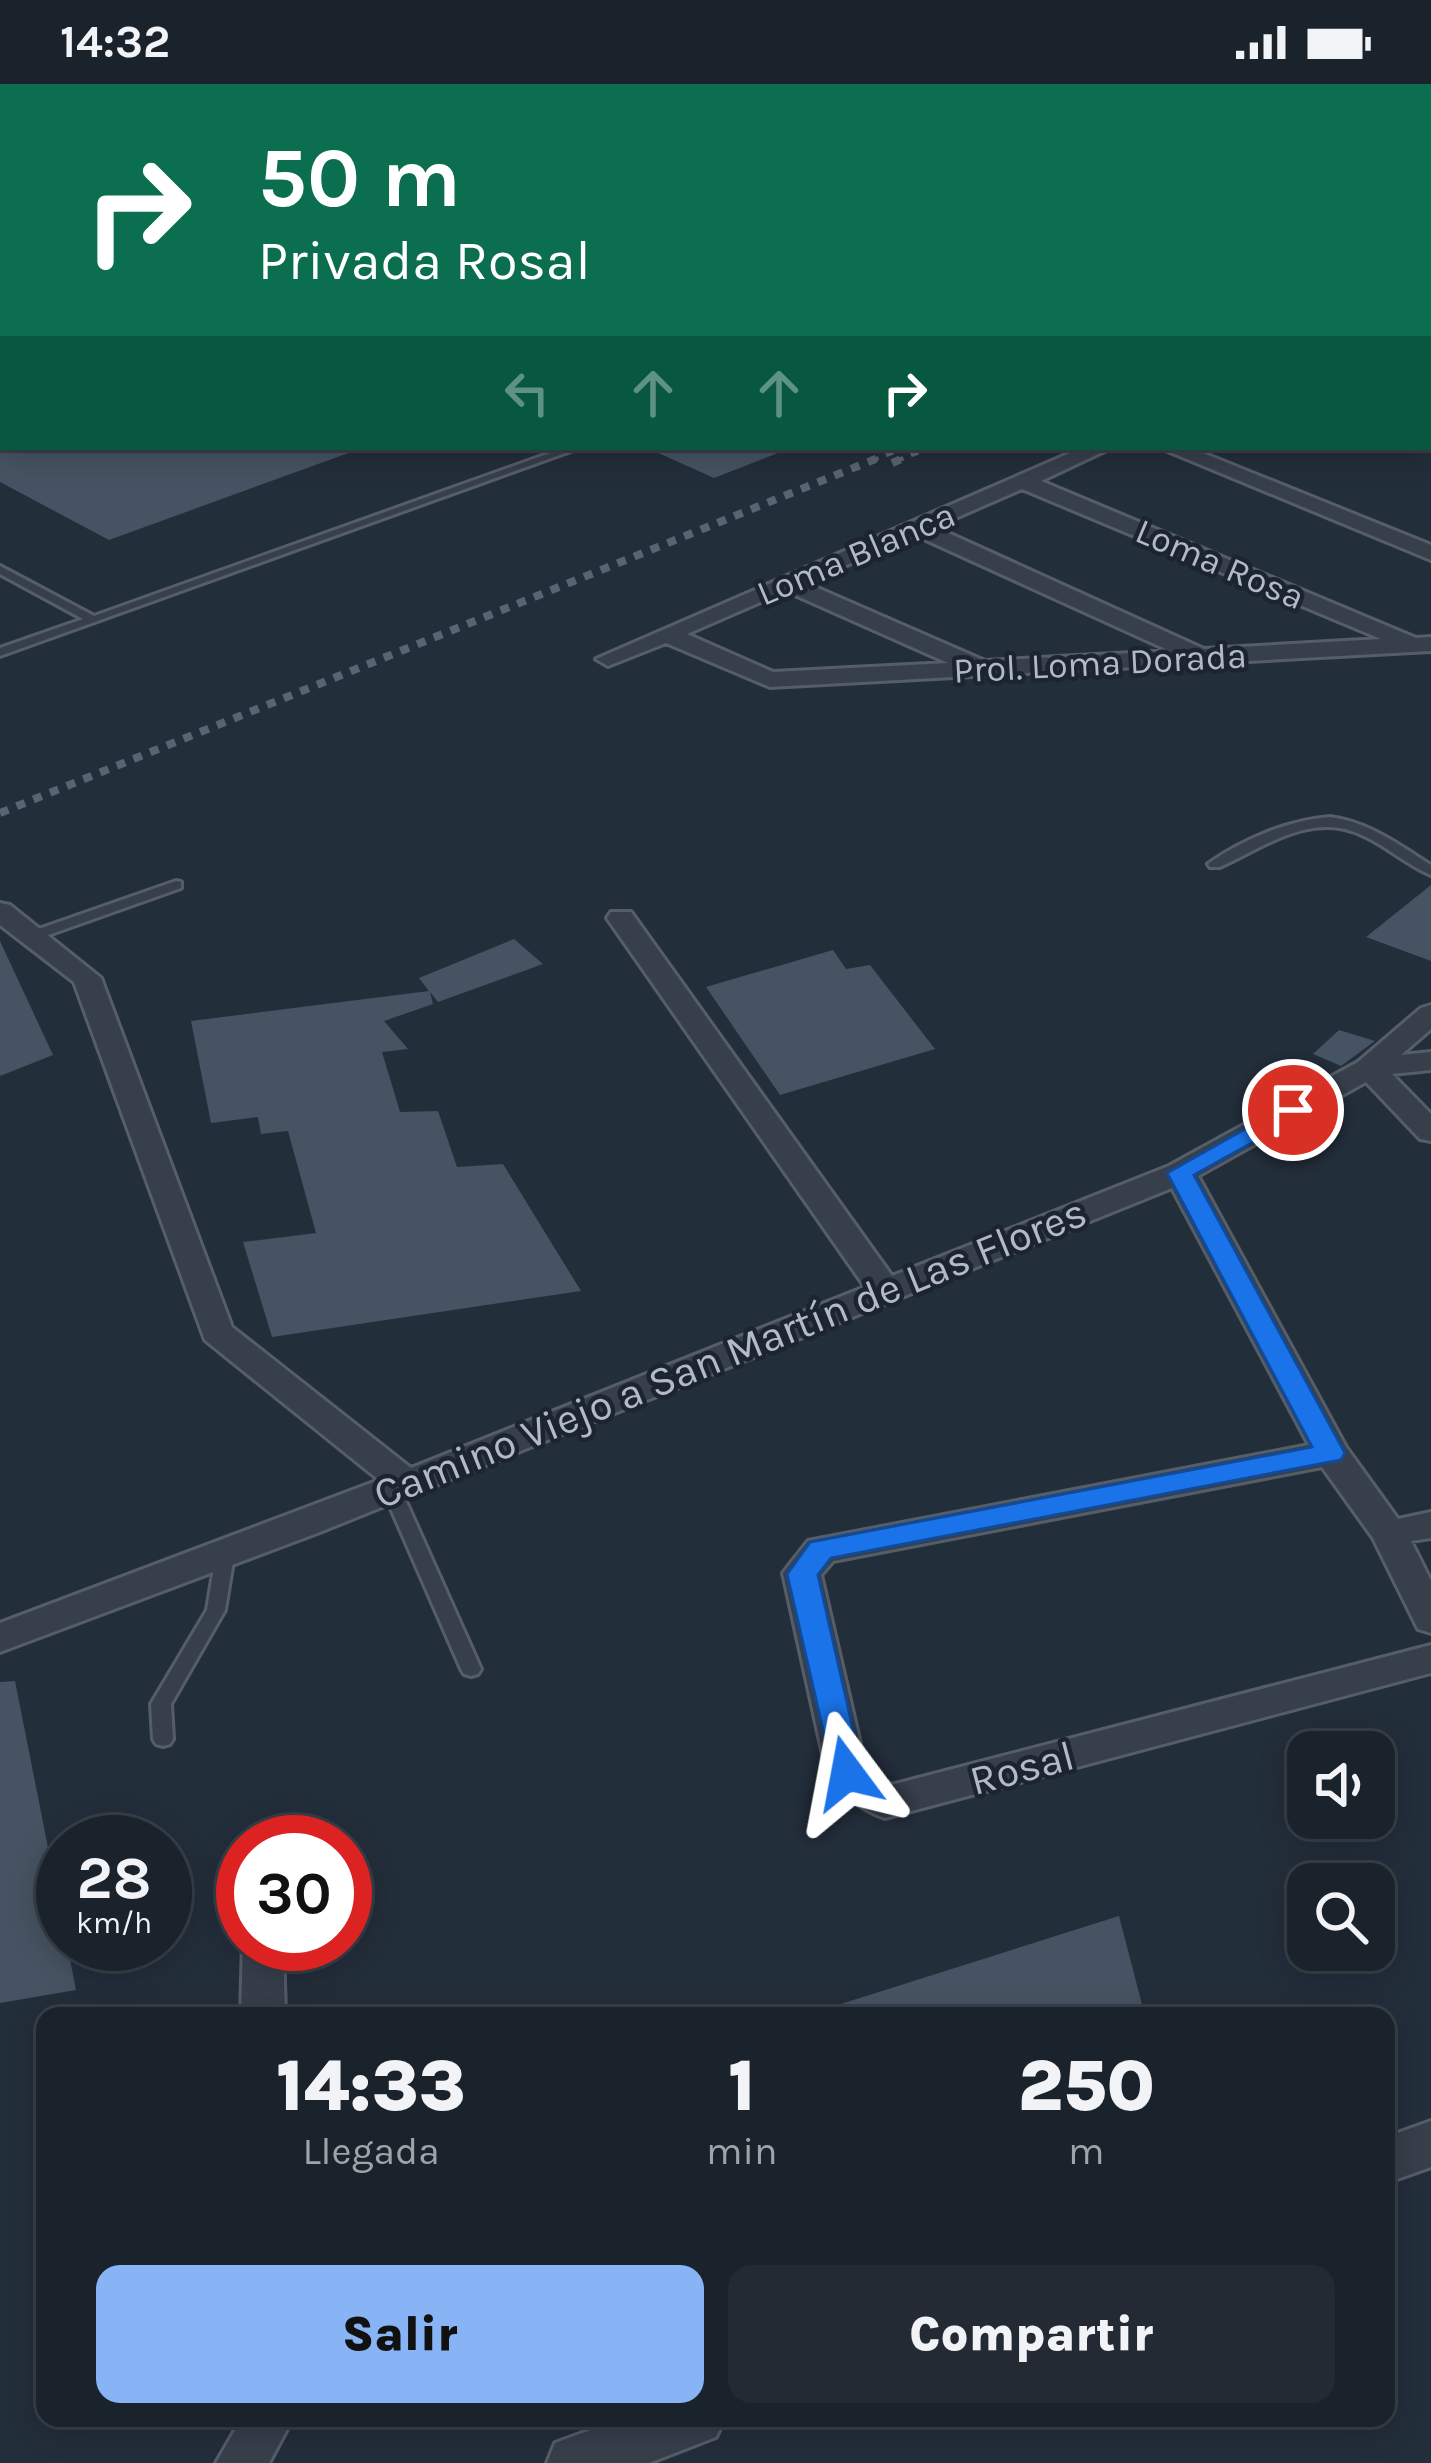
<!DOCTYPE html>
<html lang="es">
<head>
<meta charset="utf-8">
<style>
	:root { --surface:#1a222c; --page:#232a34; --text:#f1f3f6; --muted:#9fa4a9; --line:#383f48; --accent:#88b4f6 }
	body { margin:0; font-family:Karla,sans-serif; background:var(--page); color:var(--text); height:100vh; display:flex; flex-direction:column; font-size:45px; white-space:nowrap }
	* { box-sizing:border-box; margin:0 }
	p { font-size:39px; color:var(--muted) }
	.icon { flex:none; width:66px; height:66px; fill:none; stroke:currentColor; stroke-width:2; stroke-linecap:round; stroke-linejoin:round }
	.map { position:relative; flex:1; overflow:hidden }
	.drawer { position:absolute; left:36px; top:1923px; width:1359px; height:420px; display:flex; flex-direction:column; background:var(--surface); border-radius:24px; box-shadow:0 6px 30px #0003,0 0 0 3px var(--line) }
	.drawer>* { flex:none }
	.top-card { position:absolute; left:0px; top:0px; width:1431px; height:366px; box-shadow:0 6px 30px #0003,0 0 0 3px var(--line); background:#0b6e4f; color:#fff; overflow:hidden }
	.controls { position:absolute; left:1287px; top:1647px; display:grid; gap:24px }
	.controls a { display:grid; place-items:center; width:108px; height:108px; border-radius:24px; background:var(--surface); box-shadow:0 6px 30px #0003,0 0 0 3px var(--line); font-size:60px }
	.speed { position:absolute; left:36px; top:1731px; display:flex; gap:24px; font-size:60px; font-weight:700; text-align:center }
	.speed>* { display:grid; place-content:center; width:156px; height:156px; border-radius:50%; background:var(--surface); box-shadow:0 6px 30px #0003,0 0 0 3px var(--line); line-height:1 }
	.speed small { font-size:30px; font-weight:400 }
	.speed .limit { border:18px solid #d22; background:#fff; color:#111 }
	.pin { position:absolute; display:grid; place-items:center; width:102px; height:102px; color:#fff; margin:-51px; border:6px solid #fff; border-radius:50%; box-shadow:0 3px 12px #0007 }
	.me { position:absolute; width:132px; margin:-66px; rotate:347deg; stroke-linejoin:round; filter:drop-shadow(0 0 9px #0008) }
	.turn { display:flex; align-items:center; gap:42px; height:252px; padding:0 60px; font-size:54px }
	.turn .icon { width:156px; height:156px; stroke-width:2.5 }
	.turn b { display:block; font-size:84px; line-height:102px }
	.lanes { display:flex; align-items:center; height:114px; padding:0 60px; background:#0003; justify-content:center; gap:60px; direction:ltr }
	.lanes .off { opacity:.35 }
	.eta { display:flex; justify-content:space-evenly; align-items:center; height:204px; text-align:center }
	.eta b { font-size:72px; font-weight:800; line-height:84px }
	.button { display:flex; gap:24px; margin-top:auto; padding:24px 60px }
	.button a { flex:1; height:138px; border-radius:24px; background:var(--accent); color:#111; font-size:48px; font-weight:800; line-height:138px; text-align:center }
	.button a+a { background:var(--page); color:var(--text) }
	.status { display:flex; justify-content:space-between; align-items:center; height:84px; padding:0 60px; background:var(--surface); direction:ltr }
	.status svg { height:33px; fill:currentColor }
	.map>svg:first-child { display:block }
</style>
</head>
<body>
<div class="status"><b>14:32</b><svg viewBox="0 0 49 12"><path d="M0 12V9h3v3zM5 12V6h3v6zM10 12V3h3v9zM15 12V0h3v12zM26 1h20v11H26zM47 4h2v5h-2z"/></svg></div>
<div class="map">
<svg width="1431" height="2379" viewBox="0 0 1431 2379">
	<rect width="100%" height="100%" fill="#232e3b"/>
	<path fill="#465362" d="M0,363H353L354,367L109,456L0,398Z
		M645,363H788V365L714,394Z
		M1431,801V877L1366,853Z
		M514,855L543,880L438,918L430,908L433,920L384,937L408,965L382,968L400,1028L438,1027L457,1083L503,1080L581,1207L272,1253L243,1158L316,1149L288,1047L261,1050L258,1033L211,1039L191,937L429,907L419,894Z
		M0,857L53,971L0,992Z
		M833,866L846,885L870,881L935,965L780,1011L706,903Z
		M1339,946L1375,957L1341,982L1313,970Z
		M15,1597L63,1839V1860H67L76,1906L0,1919V1598Z
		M1119,1832L1145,1932H827L825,1925Z"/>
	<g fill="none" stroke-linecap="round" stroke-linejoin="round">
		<defs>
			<path id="service" d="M1431,40V46L1428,47V41Z
				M1431,204V210L1428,211V205Z
				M1428,291L1431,292V298L1428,297Z
				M567,363H582L0,572V564L83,535L0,490V482L94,532Z
				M1330,733C1369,738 1399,761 1431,781V791C1407,781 1388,763 1364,752C1313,726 1266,762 1220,783H1210L1208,780C1242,756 1288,736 1330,733Z
				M176,797L181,798V804L40,854L35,855L28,851L30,848Z
				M391,1398L397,1400L400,1404L481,1585L478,1590L471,1592L464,1590L461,1585L382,1404L385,1400Z
				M225,1465L232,1466L234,1471L225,1526L171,1620L173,1655L170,1660L163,1662L156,1660L153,1655L151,1620L207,1526L216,1471L218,1466Z"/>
			<path id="minor" d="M1084,363H1113L1041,397L1416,554L1431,553V567L770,603L666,559L608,582L596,575ZM1022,405L1381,555L1204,565L935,443ZM915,451L1170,567L985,577L806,499ZM786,507L948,579L773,588L687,550Z
				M1158,363H1188L1431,461V476Z
				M0,819L10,821L101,894L232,1243L411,1384L865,1203L607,834L611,828H631L892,1192L1169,1082L1358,978L1421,924L1431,921V945L1401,971L1431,968V986L1392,990L1431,1030V1057L1420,1055L1366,998L1198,1092L1346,1363L1398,1435L1431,1428V1454L1411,1457L1431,1497V1549L1418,1545L1373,1454L1322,1383L833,1477L821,1491L865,1681L891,1701L1431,1561V1589L885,1734C864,1727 838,1709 827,1689L783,1489L808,1457L1309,1361L1172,1104L320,1448L0,1568V1539L379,1396L205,1256L74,898L0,841Z
				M243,1856V1860H283L285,1932H241Z
				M242,2334H293L269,2379H216Z"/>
			<path id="tertiary" d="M1431,2037V2083L1386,2099V2053Z
				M623,2334H725L716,2353L649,2379H547L555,2359Z"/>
		</defs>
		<use href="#service" stroke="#555d69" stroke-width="6"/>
		<use href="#minor" stroke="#555d69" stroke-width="6"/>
		<use href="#tertiary" stroke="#555d69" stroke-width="6"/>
		<path stroke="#435759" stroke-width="4.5" stroke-dasharray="4.5 4.5" stroke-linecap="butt" d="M20,0L27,3
			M63,3L74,0
			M221,3L233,0"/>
		<use href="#service" fill="#373f4b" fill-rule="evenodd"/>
		<use href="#minor" fill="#373f4b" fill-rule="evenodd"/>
		<use href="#tertiary" fill="#373f4b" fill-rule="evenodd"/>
		<path stroke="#596472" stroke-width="4.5" stroke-dasharray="8 8" stroke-linecap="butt" d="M871,377L906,363
			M896,377L932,363"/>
		<path stroke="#596472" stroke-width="8" stroke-dasharray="9 9" stroke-linecap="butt" d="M892,379L904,374
			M0,729L878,374"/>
	</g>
	<path fill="#1a73e8" stroke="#114b97" stroke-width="3" d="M1293,1018L1306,1026L1302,1031L1194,1091L1345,1369L1341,1376L831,1474L818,1491L863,1689L859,1698L847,1702L835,1698L787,1490L810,1458L1312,1363L1167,1089Z"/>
	<g text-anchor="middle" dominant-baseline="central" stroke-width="9" stroke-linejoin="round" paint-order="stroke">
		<g font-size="36" fill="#b2bac7" stroke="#1c2430">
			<text transform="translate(856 470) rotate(-23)">Loma Blanca</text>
			<text transform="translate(1220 480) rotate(23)">Loma Rosa</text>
			<text transform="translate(1100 579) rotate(-3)">Prol. Loma Dorada</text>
		</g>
		<g font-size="42" fill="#b2bac7" stroke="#1c2430">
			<text transform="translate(730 1269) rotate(-22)">Camino Viejo a San Martín de Las Flores</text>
			<text transform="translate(1022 1684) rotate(-15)">Rosal</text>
		</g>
	</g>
</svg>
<div class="controls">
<a><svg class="icon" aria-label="sound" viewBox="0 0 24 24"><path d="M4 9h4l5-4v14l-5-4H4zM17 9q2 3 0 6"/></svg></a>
<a><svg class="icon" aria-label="search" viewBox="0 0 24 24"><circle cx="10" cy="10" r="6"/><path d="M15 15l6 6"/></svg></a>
</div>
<div class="speed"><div>28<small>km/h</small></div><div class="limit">30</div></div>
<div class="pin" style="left:1293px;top:1026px;background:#d93025"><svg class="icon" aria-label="arrive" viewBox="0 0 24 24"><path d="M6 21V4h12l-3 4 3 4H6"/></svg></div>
<svg class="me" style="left:847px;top:1689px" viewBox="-20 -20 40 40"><path d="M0-17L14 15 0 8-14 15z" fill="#1a73e8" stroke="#fff" stroke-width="4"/></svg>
<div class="top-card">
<div class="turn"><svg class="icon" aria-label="right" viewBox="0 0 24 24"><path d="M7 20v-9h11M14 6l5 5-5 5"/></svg><div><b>50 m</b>Privada Rosal</div></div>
<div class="lanes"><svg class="icon off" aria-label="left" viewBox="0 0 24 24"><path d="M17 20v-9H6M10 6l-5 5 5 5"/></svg><svg class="icon off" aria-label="ahead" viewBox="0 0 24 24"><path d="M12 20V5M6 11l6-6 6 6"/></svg><svg class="icon off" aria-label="ahead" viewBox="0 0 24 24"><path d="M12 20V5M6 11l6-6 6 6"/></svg><svg class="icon" aria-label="right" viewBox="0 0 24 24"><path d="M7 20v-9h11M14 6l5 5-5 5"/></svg></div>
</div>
<section class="drawer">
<div class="eta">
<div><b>14:33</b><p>Llegada</p></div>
<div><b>1</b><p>min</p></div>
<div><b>250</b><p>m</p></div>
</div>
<div class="button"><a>Salir</a><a>Compartir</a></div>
</section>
</div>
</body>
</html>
